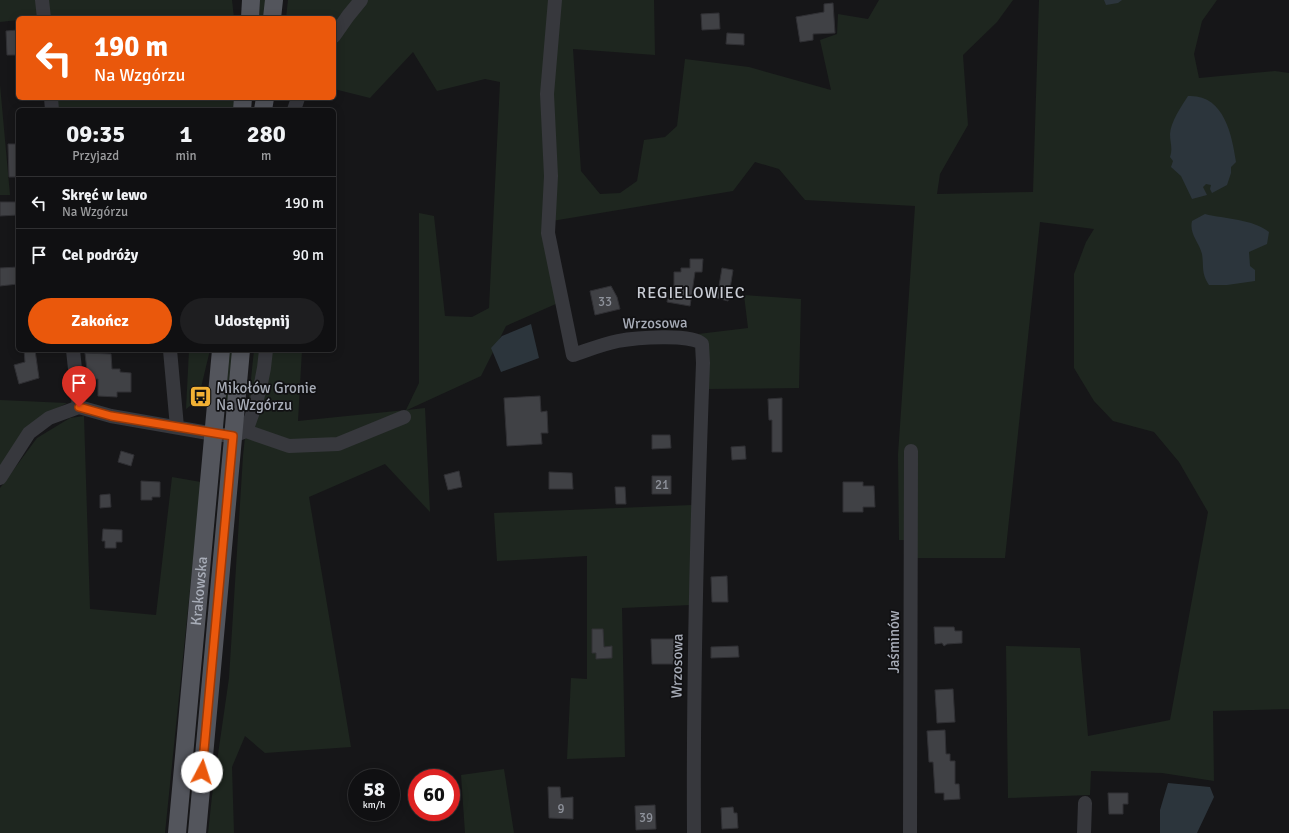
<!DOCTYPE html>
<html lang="pl">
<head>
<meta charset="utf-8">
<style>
	:root { --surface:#101012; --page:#1e1e20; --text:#f1f3f6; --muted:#9c9d9f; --line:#303032; --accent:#ea580c }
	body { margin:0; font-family:Signika,sans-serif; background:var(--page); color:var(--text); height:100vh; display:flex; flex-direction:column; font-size:15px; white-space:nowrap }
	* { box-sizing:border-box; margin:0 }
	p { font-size:13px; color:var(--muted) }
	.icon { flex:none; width:22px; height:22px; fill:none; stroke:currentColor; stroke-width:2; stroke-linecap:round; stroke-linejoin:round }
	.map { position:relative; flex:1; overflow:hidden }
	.side { position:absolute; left:16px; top:108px; width:320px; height:244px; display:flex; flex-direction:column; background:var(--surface); border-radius:6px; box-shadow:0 2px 10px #0003,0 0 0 1px var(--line) }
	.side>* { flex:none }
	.banner { position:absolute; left:16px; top:16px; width:320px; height:84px; border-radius:6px; box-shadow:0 2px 10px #0003,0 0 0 1px var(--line); background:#ea580c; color:#fff; overflow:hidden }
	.speed { position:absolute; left:348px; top:769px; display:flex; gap:8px; font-size:20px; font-weight:700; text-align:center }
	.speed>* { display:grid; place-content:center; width:52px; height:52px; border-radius:50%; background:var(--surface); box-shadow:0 2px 10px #0003,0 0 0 1px var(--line); line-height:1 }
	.speed small { font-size:10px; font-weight:400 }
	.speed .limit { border:6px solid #d22; background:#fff; color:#111 }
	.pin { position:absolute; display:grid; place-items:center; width:34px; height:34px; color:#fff; margin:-41px -17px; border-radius:50% 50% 50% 0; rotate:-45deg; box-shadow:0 0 4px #0007 }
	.pin .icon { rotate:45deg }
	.me { position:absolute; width:44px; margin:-22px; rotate:5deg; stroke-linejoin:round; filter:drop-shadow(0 0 3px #0008) }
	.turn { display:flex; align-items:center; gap:14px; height:84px; padding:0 12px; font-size:18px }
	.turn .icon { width:52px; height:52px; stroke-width:2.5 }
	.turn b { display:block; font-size:28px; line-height:34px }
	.eta { display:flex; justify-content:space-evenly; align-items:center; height:68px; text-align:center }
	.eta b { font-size:24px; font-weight:700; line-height:28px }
	.primary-button { display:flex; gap:8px; margin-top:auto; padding:8px 12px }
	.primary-button a { flex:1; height:46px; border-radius:24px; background:var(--accent); color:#fff; font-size:16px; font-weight:700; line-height:46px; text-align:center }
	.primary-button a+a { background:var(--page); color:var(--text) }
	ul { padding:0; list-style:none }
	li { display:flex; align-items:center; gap:12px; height:52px; padding:0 12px; border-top:1px solid var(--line) }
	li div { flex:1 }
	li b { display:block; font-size:15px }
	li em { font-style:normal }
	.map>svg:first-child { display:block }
</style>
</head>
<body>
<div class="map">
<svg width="1289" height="833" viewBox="0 0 1289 833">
	<rect width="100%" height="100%" fill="#161618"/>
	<path fill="#1e261f" d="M0,0H232L234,18H18V20L0,22Z
		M260,0H267L265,18H259Z
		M288,0H654L655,55L573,49L581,171L600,194L620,193L637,181L644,140L665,137L677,126L685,59L749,67L831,90L820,40L837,34L838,14L868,19L879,0H1013L997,22L963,55L968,125L940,174L937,194L1033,192L1039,0H1217L1202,21L1194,54L1199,78L1275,71L1289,73V709L1213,711L1214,781L1162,773L1091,771L1090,795L1008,798L1006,646L1080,648L1088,736L1170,720L1208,512L1179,462L1154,432L1113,421L1094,401L1074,368V274L1086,242L1094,229L1040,222L1005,558H915L904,540H899L898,455L915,206L805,200L779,169L755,162L733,191L552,221L558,303L506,326L481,376L407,410L425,408L430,512L385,464L309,497L351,747L265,753L245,736L232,767L234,833H208L212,796L229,678L243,456L254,350H302L298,421L406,410L419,383V213L434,216L445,316L472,317L489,308L500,82L485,79L437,91L413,52L370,98L334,89V18H286Z
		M0,85L10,195H0Z
		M55,98H235L233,110H56Z
		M744,295L801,299L799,388L706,389L698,334L748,328Z
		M189,350H210L198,400L186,409Z
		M229,350H234L229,406L225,408L224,405Z
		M0,400L67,403L36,420L0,470Z
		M84,416L90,609L156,615L172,477L201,482L165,833H0V488L37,438L70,418Z
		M692,505L691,605L622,608L625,757L567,759L571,678L587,679V556L497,561L494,513Z
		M504,769L514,833H465L461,775Z"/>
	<path fill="#2c353c" d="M1104,0H1122L1118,3L1106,5Z
		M1188,96C1224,94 1232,135 1236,162L1231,167V173L1227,185L1212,193L1210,189L1211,185L1206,184L1203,187L1207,195L1192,199L1181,176L1171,167L1173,161L1170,157C1173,148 1170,143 1170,134C1171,121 1181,107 1188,96Z
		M1205,214C1225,219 1253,219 1269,232L1267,244L1249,252L1250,266L1255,270V281L1227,285H1209C1201,273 1204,267 1202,254C1199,242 1189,234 1192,221Z
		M531,324L539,358L501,372L491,348L502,336Z
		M1168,783L1210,787L1214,797L1197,833H1160V810Z"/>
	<path fill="#404145" stroke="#303034" d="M833,3L835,33L813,34V40L800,42L796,17L824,12V4Z
		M719,13L720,29L702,30L701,14Z
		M18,30V55H7L6,31Z
		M727,33L744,34V45L726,44Z
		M8,144H18V177H9Z
		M0,202H18V215L0,216Z
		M690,259H703L702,272H695L690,306L667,302L669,290L674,291V272H681V268H690Z
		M18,267V284L0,286V268Z
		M722,268L733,270L728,301L717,298Z
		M611,286L617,297L620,309L595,315L590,291Z
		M24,350H35L39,378L19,384L14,365L25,362Z
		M85,353L111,354L112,369H120V372L131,373V392H117V397L98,396V379H88Z
		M540,396L541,412L547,411L548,433H541L542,444L507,446L504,398Z
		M782,398V452H772V420H769L768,399Z
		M652,435H670L671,448L652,449Z
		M745,446L746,459L732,460L731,447Z
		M121,451L134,455L131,466L118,462Z
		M459,471L462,487L448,490L444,475Z
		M549,472L572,473L573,489H549Z
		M652,476H671V494H652Z
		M141,481L160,482V497H152V500H141Z
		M843,482H863V486H874L875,507H863V512H843Z
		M615,487H625L626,504H616Z
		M110,494L111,507L100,508V495Z
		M103,529L122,530V542H116V548H105V541H102Z
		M727,576L728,602H712L711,577Z
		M934,627H954L955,631H962V643L947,644L944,646L942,643L935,644Z
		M592,629H603L604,647L612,646V658L596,659V653H592Z
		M651,639H678V664H652Z
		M738,646L739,657L711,658V647Z
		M953,689L955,722L937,723L935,690Z
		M945,730L946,754H950V761H955V784H959L960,799L944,800V793H935L933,762H929L927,731Z
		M548,787H560L561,798L573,797V819L549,818Z
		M1108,793H1128V804H1123V814H1109Z
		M655,805L656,829L636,830L635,806Z
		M733,807L734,813H737L738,828L722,829L721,808Z"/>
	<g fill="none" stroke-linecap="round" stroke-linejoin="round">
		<path stroke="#37383d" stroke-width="14" d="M42,0L44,18
			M555,0L547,94L551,176L548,233L573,355C588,350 603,344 618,341C634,338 692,333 702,344L703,363C697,520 693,676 694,833
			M334,36L348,16L361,0
			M51,98L52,110
			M294,110L298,98
			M73,350L79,407
			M170,350L177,427
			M246,431C257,404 264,379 266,350
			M0,478L29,433L49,418L79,407L111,416L214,434L233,436L246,431L289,446L338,444L404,417
			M910,833L911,451
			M1084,833L1085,803"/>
		<g stroke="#53555c" stroke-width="18">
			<path d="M250,18L251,0"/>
			<path d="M272,18L274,0"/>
			<path d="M242,110L243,98"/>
			<path d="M263,110L265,98"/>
			<path id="s1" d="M177,833L221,350"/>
			<path d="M197,833L241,350"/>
		</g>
	</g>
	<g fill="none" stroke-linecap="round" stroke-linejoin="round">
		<defs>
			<path id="route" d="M79,407L111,416L233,436L202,772"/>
		</defs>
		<use href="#route" stroke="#983908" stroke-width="10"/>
		<use href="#route" stroke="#ea580c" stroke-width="7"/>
	</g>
	<defs>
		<symbol id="bus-square" viewBox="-11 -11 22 22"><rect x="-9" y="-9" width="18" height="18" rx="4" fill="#f2b134" stroke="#111113"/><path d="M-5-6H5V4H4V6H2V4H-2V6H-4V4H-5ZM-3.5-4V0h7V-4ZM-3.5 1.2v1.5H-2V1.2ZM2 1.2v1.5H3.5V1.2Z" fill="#111"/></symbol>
	</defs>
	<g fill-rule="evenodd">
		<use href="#bus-square" x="188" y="384" width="25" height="25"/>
	</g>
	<g text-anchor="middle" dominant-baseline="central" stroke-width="3.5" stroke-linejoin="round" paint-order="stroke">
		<g font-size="13" fill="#8e929b">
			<text x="605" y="302">33</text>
			<text x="662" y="485">21</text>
			<text x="561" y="809">9</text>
			<text x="646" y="818">39</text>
		</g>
		<g font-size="15" fill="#a8adb8" stroke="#111113">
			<text transform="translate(655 323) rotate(-1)">Wrzosowa</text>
			<text stroke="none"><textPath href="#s1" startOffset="243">Krakowska</textPath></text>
			<text transform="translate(894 642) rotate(-90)">Jaśminów</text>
			<text transform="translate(677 666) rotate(-89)">Wrzosowa</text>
		</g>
		<g font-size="15" fill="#a8adb8" stroke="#111113" text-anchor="start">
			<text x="216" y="388">Mikołów Gronie<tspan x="216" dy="17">Na Wzgórzu</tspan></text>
		</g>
		<g font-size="16" letter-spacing="1" fill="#c9ccd4" stroke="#111113">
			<text x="691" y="293">REGIELOWIEC</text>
		</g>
	</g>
</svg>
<div class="speed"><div>58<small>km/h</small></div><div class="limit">60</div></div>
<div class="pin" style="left:79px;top:407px;background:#d93025"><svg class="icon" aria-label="arrive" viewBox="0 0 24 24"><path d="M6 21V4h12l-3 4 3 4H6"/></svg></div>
<svg class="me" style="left:202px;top:772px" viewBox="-20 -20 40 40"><circle r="19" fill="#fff"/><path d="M0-13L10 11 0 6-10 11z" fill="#ea580c"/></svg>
<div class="banner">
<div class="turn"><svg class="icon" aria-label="left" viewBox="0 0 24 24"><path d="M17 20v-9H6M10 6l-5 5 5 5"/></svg><div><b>190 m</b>Na Wzgórzu</div></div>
</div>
<section class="side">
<div class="eta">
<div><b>09:35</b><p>Przyjazd</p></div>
<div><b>1</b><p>min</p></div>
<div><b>280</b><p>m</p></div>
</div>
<ul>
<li><svg class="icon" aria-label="left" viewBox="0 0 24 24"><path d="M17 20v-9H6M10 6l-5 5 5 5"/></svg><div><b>Skręć w lewo</b><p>Na Wzgórzu</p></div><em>190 m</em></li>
<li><svg class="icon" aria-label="arrive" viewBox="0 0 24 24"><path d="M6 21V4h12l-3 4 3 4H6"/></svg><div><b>Cel podróży</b></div><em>90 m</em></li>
</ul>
<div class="primary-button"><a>Zakończ</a><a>Udostępnij</a></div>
</section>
</div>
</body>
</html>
